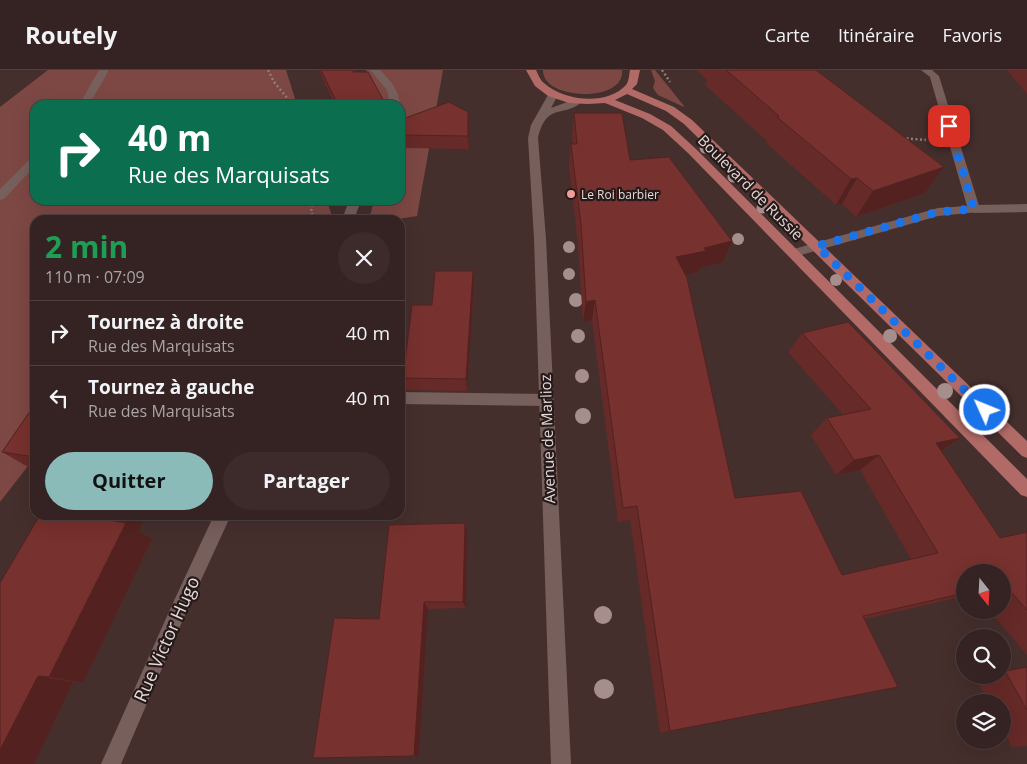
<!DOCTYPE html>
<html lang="fr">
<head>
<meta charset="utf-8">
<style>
	:root { --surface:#342322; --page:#3c2b2a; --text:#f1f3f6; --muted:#a9a4a5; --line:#4e4040; --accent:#8bbbb9 }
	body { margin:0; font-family:"Open Sans",sans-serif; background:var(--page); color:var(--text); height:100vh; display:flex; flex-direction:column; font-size:19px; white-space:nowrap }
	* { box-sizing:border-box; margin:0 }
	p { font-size:16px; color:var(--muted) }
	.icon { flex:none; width:28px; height:28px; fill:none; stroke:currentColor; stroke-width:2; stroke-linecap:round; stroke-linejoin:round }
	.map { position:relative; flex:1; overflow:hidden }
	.drawer { position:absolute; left:30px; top:145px; width:375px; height:305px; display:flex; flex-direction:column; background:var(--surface); border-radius:15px; box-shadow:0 5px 20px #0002,0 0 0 1px var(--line) }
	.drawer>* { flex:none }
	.banner { position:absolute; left:30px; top:30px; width:375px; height:105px; border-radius:15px; box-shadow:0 5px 20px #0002,0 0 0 1px var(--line); background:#0b6e4f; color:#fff; overflow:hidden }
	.needle { width:32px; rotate:162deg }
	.controls { position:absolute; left:956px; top:494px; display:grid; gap:10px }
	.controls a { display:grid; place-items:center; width:55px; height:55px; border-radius:50%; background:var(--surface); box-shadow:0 5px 20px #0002,0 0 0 1px var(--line); font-size:25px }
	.pin { position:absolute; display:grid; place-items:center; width:42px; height:42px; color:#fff; margin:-21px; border-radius:10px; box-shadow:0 2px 8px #0006 }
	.me { position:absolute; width:55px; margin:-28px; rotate:314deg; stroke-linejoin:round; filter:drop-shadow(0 0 4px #0008) }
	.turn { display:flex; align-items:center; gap:18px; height:105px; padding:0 15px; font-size:22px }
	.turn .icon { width:65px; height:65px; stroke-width:2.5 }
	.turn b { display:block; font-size:35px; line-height:42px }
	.round { display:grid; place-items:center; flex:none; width:52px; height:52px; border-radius:26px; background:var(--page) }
	.head { display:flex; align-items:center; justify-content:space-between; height:85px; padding:0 15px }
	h1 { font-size:30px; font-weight:700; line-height:38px; color:#1e9e55 }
	.primary-button { display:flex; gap:10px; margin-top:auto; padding:10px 15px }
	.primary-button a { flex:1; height:58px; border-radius:30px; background:var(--accent); color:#111; font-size:20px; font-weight:700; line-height:58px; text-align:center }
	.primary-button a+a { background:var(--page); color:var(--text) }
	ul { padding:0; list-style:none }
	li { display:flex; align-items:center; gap:15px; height:65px; padding:0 15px; border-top:1px solid var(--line) }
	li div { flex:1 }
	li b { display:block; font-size:19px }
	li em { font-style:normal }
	header { display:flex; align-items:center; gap:30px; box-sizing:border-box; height:70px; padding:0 25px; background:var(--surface); border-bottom:1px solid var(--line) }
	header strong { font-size:24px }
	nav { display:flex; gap:28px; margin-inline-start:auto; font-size:18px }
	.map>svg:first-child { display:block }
</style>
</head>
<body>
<header>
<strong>Routely</strong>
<nav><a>Carte</a><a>Itinéraire</a><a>Favoris</a></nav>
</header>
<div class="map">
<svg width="1027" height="694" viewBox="0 0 1027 694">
	<rect width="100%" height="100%" fill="#452f2d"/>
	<path fill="#7d4844" d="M48,0H286L297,35H35V130H327L333,150H35V387L0,432V37Z
		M366,0H443L417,146L392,150H369L374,130H400V35H383Z
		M543,0H622C626,33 542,31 543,0Z
		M651,0H655L684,36V37L658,25L653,18L655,11Z"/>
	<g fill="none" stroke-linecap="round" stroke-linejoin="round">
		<path stroke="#917e7d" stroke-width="2.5" stroke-dasharray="2 2.5" stroke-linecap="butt" d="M268,0L274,12L293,35
			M662,0L670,12
			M902,68L926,70
			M313,130L311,142L315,150"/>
		<path fill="#775f5c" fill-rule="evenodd" d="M370,0H380C390,10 399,20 400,35H390L387,20Z
			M349,130H361L354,150H342Z
			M1027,134V142L974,143L968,139L974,135Z"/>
		<path fill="#775f5c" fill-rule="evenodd" d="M921,0H932L939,6L980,139L978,142L938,146L794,187L790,186L788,183L794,179L938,138L967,136L930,7Z
			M400,322L546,324L551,326L553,330L551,334L546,336L400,334Z
			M214,445H231L184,547L121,694H101L172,535Z"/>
		<path fill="#775f5c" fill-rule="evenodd" d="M99,0H109L89,35H79Z
			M553,22L558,25L551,38L578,28L583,31C563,49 547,31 538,68L546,169L571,694H551L534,169L528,68L531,55L548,25Z
			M35,87V96L4,129L0,130V119L31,88Z"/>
		<path fill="#b16a66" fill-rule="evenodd" d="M526,0H536C538,4 540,10 544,13C563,31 607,36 626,15C629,11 629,5 630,0H640L637,14L632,19L674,37L692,50L1027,371V388L1022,386L684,54L666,41L627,24L615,30L650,44L671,56L696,79L1027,409V427L1021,425L688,83L663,60L642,48L605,33L588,34L569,33L548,26L535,16Z"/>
	</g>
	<g fill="#a58e8c">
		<circle cx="705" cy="78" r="5.5"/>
		<circle cx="733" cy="107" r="5.5"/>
		<circle cx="762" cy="138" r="5.5"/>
		<circle cx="738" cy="169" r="6"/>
		<circle cx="569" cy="177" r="6"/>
		<circle cx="569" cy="204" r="6"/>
		<circle cx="836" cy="210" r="6"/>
		<circle cx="576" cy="230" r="7"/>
		<circle cx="578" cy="266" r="7"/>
		<circle cx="890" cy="266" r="7"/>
		<circle cx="582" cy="306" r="7"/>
		<circle cx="945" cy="321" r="8"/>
		<circle cx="583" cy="346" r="8"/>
		<circle cx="603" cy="545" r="9"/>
		<circle cx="604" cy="619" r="10"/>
	</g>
	<path fill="#662a28" d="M319,0H355V2L386,35H335Z
		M696,0H816L944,97L925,123L856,147L842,134L836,135L766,73L767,71L705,15L707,10Z
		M1007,0H1027V24Z
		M468,42L469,56V79L406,78V80L400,81V50Z
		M574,43L630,90L723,192L700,198L698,202L685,204L735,428L842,505L911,489L860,400L836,405L811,365L827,348L843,345L788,282L802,263L960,368L942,381L1000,468L1027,462V585L989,540H1002V502H965V526L865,549L670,661L660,663L630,450L618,452L592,250L583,252L578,175L569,96L571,74H573L572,65Z
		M473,201L474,215L467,321L406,320L403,308L432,235Z
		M35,334V401L2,382Z
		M40,445L138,461L152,469L83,613L73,612L34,694H0Z
		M465,453L467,463L466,538L428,539L419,686L313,688L379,549Z
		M1027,597V676L1012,677L1002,659V632H989L975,607L983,605H1002V601Z"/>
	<path fill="#532220" d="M468,42L469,56V79L468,66Z
		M944,97L925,123L856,147L873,121Z
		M857,108L842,134L836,135L851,109Z
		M732,171L723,192L700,198L698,202L669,208L676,187L704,178Z
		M473,201L474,215L467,321L466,309Z
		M595,230L592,250L583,252L586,232Z
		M960,368L937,384L936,373Z
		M879,385L860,400L836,405L854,390Z
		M112,445H147L138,461L152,469L83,613L49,607L109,450Z
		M465,453L467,463L466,538L463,532Z
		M424,532L428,539L419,686H414Z
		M38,606L73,612L34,694H0V680Z"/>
	<path fill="#77312e" stroke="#532220" d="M321,0H353V2H368L386,35H338Z
		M726,0H816L944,97L873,121L857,108L851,109L777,47L779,46Z
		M449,32L468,42V66L403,65L404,67H400V50Z
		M574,43H622L630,90L669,87L732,171L704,178L706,181L676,187L687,208L735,428L801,421L842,505L938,483L879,385L854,390L827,348L871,339L802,263L848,252L960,368L936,373L1000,468L1027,462V540L1004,514H1002V502H965V523L863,546L898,617L670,661L637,436L623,438L595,230L586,232L581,154L571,74H577Z
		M273,146L306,150H270Z
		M435,201H473L466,309L403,308L412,235H432Z
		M35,334V387L2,382Z
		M40,445H112L109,450L126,453L49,607L38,606L0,680V513Z
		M465,453L463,532H424L414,686L313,688L334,548L379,549L389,455Z
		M1027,597V640L1005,601Z"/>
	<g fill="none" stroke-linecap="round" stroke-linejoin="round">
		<path stroke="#1a73e8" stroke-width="9" stroke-dasharray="0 16.2" d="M949,56L974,139L938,142L817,176L985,340"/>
	</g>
	<circle fill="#f59c95" stroke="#241a19" stroke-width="2" cx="571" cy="124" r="5"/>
	<g text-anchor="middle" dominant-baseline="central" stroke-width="4.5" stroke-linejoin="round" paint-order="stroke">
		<g font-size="12" fill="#e7d8d7" stroke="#241a19" text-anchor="start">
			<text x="581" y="124">Le Roi barbier</text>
		</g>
		<g font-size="15" fill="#e7d8d7" stroke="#241a19">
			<text transform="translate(751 117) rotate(45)">Boulevard de Russie</text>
			<text transform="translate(547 369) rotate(-92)">Avenue de Marlioz</text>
		</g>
		<g font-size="18" fill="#e7d8d7" stroke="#241a19">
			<text transform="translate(166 569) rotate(-66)">Rue Victor Hugo</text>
		</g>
	</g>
</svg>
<div class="controls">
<a><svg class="needle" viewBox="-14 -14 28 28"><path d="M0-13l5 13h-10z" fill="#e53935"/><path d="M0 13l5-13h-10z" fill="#a9a4a5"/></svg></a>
<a><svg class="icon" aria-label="search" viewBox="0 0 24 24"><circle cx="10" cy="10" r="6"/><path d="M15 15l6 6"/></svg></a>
<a><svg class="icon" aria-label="layers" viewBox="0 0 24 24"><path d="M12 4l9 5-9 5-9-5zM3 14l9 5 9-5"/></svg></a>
</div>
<div class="pin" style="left:949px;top:56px;background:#d93025"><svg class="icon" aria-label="arrive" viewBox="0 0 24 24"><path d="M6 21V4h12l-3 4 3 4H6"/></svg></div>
<svg class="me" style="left:985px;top:340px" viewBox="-20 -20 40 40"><circle r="17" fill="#1a73e8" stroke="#fff" stroke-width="3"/><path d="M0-11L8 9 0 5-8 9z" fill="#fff"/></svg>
<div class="banner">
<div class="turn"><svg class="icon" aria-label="right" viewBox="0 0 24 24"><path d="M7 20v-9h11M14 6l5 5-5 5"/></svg><div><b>40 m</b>Rue des Marquisats</div></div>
</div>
<section class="drawer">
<div class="head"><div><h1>2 min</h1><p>110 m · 07:09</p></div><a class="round"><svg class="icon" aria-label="close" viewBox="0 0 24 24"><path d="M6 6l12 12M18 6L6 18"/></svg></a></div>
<ul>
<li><svg class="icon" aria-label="right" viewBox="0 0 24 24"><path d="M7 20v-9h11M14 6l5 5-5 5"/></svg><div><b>Tournez à droite</b><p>Rue des Marquisats</p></div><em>40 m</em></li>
<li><svg class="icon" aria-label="left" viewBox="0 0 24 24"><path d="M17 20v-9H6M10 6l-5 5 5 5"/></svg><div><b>Tournez à gauche</b><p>Rue des Marquisats</p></div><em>40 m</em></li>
</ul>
<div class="primary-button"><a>Quitter</a><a>Partager</a></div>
</section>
</div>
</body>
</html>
